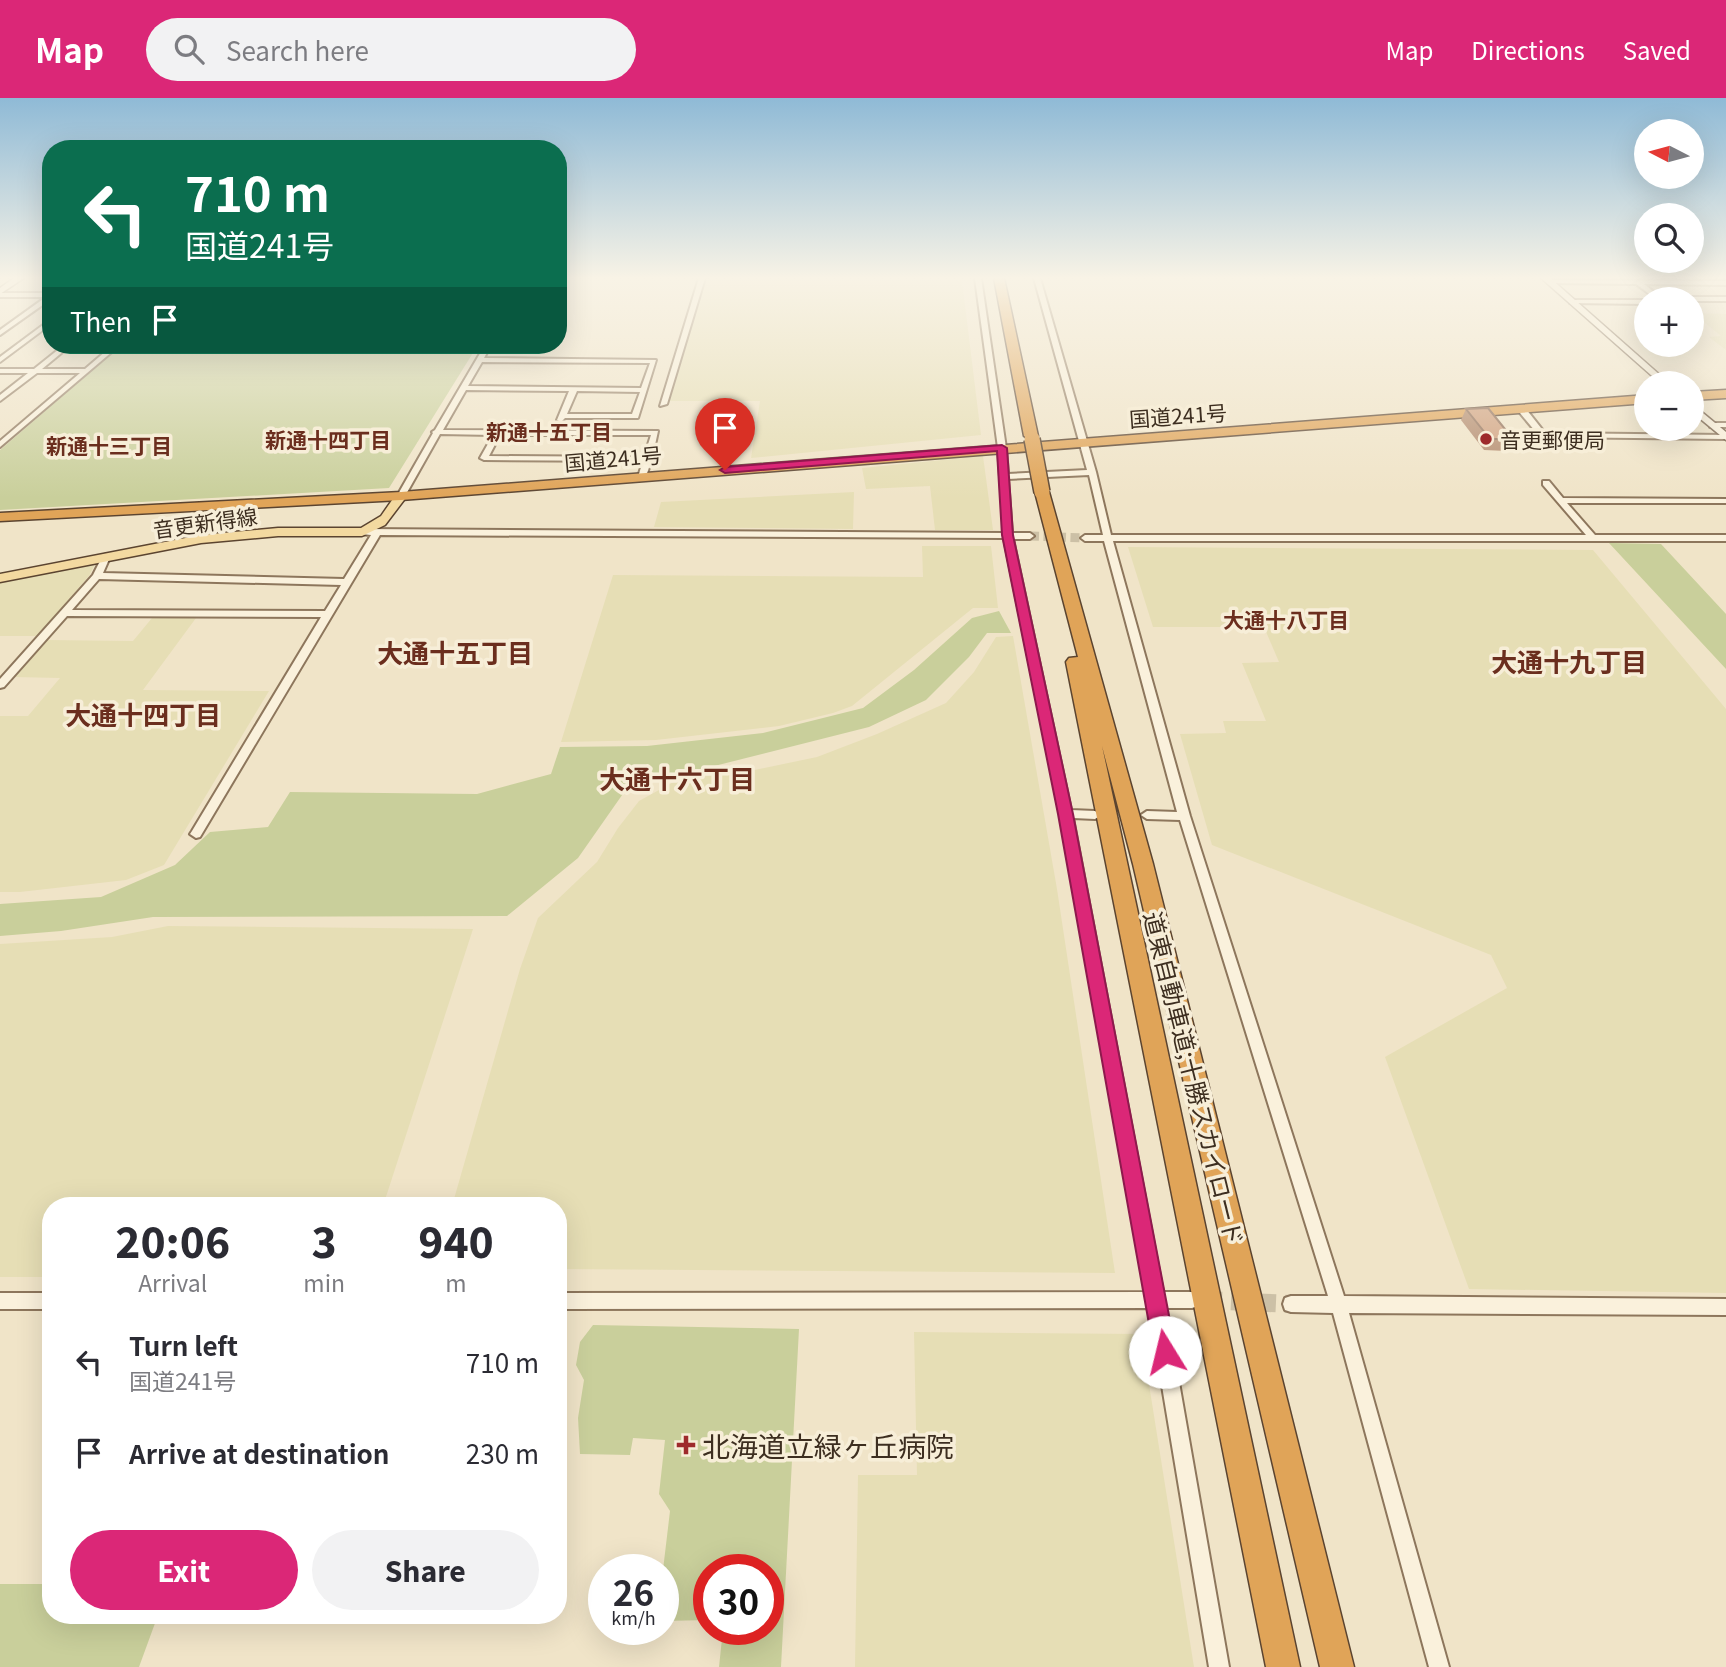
<!DOCTYPE html>
<html lang="en">
<head>
<meta charset="utf-8">
<style>
	:root { --surface:#fff; --page:#f2f2f3; --text:#2b2b33; --muted:#7c7c81; --accent:#db2777 }
	body { margin:0; font-family:Georgia,"Noto Sans JP",serif; background:var(--page); color:var(--text); height:100vh; display:flex; flex-direction:column; font-size:26px; white-space:nowrap }
	* { box-sizing:border-box; margin:0 }
	p { font-size:23px; color:var(--muted) }
	.icon { flex:none; width:38px; height:38px; fill:none; stroke:currentColor; stroke-width:2; stroke-linecap:round; stroke-linejoin:round }
	.map { position:relative; flex:1; overflow:hidden }
	.sheet { position:absolute; left:42px; top:1099px; width:525px; height:427px; display:flex; flex-direction:column; background:var(--surface); border-radius:28px; box-shadow:0 7px 28px #0002 }
	.sheet>* { flex:none }
	.banner { position:absolute; left:42px; top:42px; width:525px; height:214px; border-radius:28px; box-shadow:0 7px 28px #0002; background:#0b6e4f; color:#fff; overflow:hidden }
	.needle { width:46px; rotate:276deg }
	.buttons { position:absolute; left:1634px; top:21px; display:grid; gap:14px }
	.buttons a { display:grid; place-items:center; width:70px; height:70px; border-radius:50%; background:var(--surface); box-shadow:0 7px 28px #0002; font-size:35px }
	.speed { position:absolute; left:588px; top:1456px; display:flex; gap:14px; font-size:35px; font-weight:700; text-align:center }
	.speed>* { display:grid; place-content:center; width:91px; height:91px; border-radius:50%; background:var(--surface); box-shadow:0 7px 28px #0002; line-height:1 }
	.speed small { font-size:18px; font-weight:400 }
	.speed .limit { border:10px solid #d22; background:#fff; color:#111 }
	.pin { position:absolute; display:grid; place-items:center; width:60px; height:60px; color:#fff; margin:-72px -30px; border-radius:50% 50% 50% 0; rotate:-45deg; box-shadow:0 0 7px #0007 }
	.pin .icon { rotate:45deg }
	.me { position:absolute; width:77px; margin:-38px; rotate:351deg; stroke-linejoin:round; filter:drop-shadow(0 0 5px #0008) }
	.turn { display:flex; align-items:center; gap:24px; height:147px; padding:0 28px; font-size:32px }
	.turn .icon { width:91px; height:91px; stroke-width:2.5 }
	.turn b { display:block; font-size:49px; line-height:60px }
	.then { display:flex; align-items:center; height:66px; padding:0 28px; background:#0003; gap:14px; font-size:26px }
	.eta { display:flex; justify-content:space-evenly; align-items:center; height:119px; text-align:center }
	.eta b { font-size:42px; font-weight:800; line-height:49px }
	.primary-button { display:flex; gap:14px; margin-top:auto; padding:14px 28px }
	.primary-button a { flex:1; height:80px; border-radius:42px; background:var(--accent); color:#fff; font-size:28px; font-weight:800; line-height:80px; text-align:center }
	.primary-button a+a { background:var(--page); color:var(--text) }
	ul { padding:0; list-style:none }
	li { display:flex; align-items:center; gap:21px; height:91px; padding:0 28px }
	li div { flex:1 }
	li b { display:block; font-size:26px }
	li em { font-style:normal }
	header { display:flex; align-items:center; gap:42px; box-sizing:border-box; height:98px; padding:0 35px; background:var(--accent); color:#fff }
	header strong { font-size:33px }
	nav { display:flex; gap:38px; margin-inline-start:auto; font-size:24px }
	.search { width:490px; height:63px; background:var(--page); display:flex; align-items:center; gap:18px; box-sizing:border-box; padding:0 24px; border-radius:38px; color:var(--muted); font-size:26px }
	.map>svg:first-child { display:block }
</style>
</head>
<body>
<header>
<strong>Map</strong>
<div class="search"><svg class="icon" aria-label="search" viewBox="0 0 24 24"><circle cx="10" cy="10" r="6"/><path d="M15 15l6 6"/></svg>Search here</div>
<nav><a>Map</a><a>Directions</a><a>Saved</a></nav>
</header>
<div class="map">
<svg width="1726" height="1569" viewBox="0 0 1726 1569">
	<rect width="100%" height="100%" fill="#f0e4c8"/>
	<path fill="#e6deb5" d="M707,180L962,183L981,337L751,360L760,303H669Z
		M1693,215L1726,216V252L1709,239L1721,238Z
		M983,358L993,432H935L930,388L866,391L862,370Z
		M854,394L853,431L654,429L661,404Z
		M922,448H991L998,510H973L852,608L833,615L779,628L656,642L561,644L613,477L923,479Z
		M1128,449L1593,452L1726,611V1195L1469,1191L1385,959L1507,890L1491,857L1212,747L1180,636L1226,635L1223,623H1266L1242,565L1279,564L1264,529H1153Z
		M95,466L89,478L37,538H0V485Z
		M152,520H196L143,592L269,593L164,767L126,782L20,794H0V618H28L60,580L14,579L46,542L133,543Z
		M1013,538L1057,791L1115,1175L558,1171V1108H452L520,871L538,820L597,764L618,730L639,703L679,681L745,674L817,659L877,636L946,605L974,574L996,539Z
		M168,828L473,831L383,1108H51V1179H0V846L112,839Z
		M914,1234L1141,1236L1194,1569H855L858,1377H917Z"/>
	<path fill="#c9cf9b" d="M122,247H379L378,250H476L389,390L0,412V352Z
		M1609,445L1661,446L1726,516V571Z
		M999,513L1011,535H987L969,559L926,602L869,629L627,690L578,760L507,818L153,819L61,833L0,838V806L101,799L175,767L210,734L268,729L290,694L477,696L551,676L560,649L647,648L763,635L863,610L914,572L972,520Z
		M593,1227L799,1231L781,1569H719L723,1531H768V1472H709V1522L663,1523V1472L670,1413L659,1396L665,1342L633,1340L630,1357L580,1356L578,1320L584,1282L576,1267L580,1244Z
		M0,1486H51V1517H158L139,1569H0Z"/>
	<g fill="none" stroke-linecap="round" stroke-linejoin="round">
		<path stroke="#ccc0a6" stroke-width="9" stroke-dasharray="9 4.5" stroke-linecap="butt" d="M1030,438L1085,440"/>
		<path stroke="#ccc0a6" stroke-width="18" stroke-dasharray="18 9" stroke-linecap="butt" d="M1204,1202L1291,1206"/>
		<defs>
			<path id="street" d="M699,180H705L667,306L660,308Z
				M975,180H981L1006,350L1008,376L1087,372L1034,180H1040L1096,374L1111,437H1586L1543,387V383H1549L1563,400L1726,401V405H1567L1595,437H1726V443H1113L1190,718L1344,1198L1726,1201V1217L1349,1215L1449,1569H1429L1333,1215L1291,1214L1285,1212L1283,1206L1285,1200L1291,1198H1328L1180,722L1147,721L1141,717L1147,713L1177,714L1104,443H1085L1081,440L1085,437H1103L1089,377L1008,381L1012,435H1030L1034,438L1030,441H1013L1071,712L1095,713L1101,717L1095,721L1073,720L1163,1194H1192L1198,1196L1200,1202L1198,1208L1192,1210H1166L1229,1569H1209L1149,1210L558,1211V1195L1146,1194L1060,716L1004,440L380,437L200,739L196,740L190,736L192,733L321,519L67,518L4,589L0,590V581L93,477L102,459L106,456L110,459L103,475L344,481L371,437L359,436V432L362,431L1004,435L998,350ZM99,481L341,487L325,513L72,512Z
				M1550,182L1726,183V187L1644,186L1663,201H1656L1636,186L1548,185Z
				M0,195H51V201L0,237V232L46,199H0Z
				M1692,199H1726V203H1692L1689,201Z
				M1572,202H1647V206L1570,205Z
				M51,221V226L0,264V259Z
				M64,247H71L42,271H85L113,247H120L0,349V343L80,275H37L0,303V297L28,275H0V271H34Z
				M485,247H491L484,260L656,262L638,320H565L561,324L557,322L569,293L466,292L443,332L658,333L652,361L645,381L638,379L643,363L484,362L480,360L493,337L440,336L405,398L398,400L397,398L433,335L432,334L435,332ZM482,264L650,265L641,290L468,288ZM577,293L640,294L632,316H567ZM500,337H651L644,359L489,358Z
				M1520,311H1526L1545,335L1726,337V341L1543,339H1540L1520,315Z
				M1710,325H1726V329H1710Z
				M0,1195H51V1211H0Z"/>
			<path id="secondary" d="M14,180H24L0,196V190Z
				M1541,180H1550L1669,285H1660Z
				M1692,306L1726,334V342L1692,314Z"/>
			<path id="primary" d="M397,395L407,398L385,427L362,438H278L201,445L0,484V476L201,437L278,430H361L381,418Z"/>
			<path id="highway" d="M994,180H1004L1038,338L1031,342L1024,338Z
				M1726,292V300L1692,302V294Z
				M1647,297V305L401,402L0,423V415L401,394Z
				M1042,390L1049,394L1153,766L1354,1569H1320L1133,766L1102,648L1300,1569H1266L1066,564L1069,560L1078,559L1035,394Z"/>
		</defs>
		<use href="#street" stroke="#8d765c" stroke-width="4"/>
		<use href="#secondary" stroke="#6f573f" stroke-width="3"/>
		<use href="#primary" stroke="#5b4430" stroke-width="3"/>
		<use href="#highway" stroke="#5b4430" stroke-width="3"/>
		<use href="#street" fill="#faf1dc" fill-rule="evenodd"/>
		<use href="#secondary" fill="#faf1dc" fill-rule="evenodd"/>
		<use href="#primary" fill="#f3d9a0" fill-rule="evenodd"/>
		<use href="#highway" fill="#e0a458" fill-rule="evenodd"/>
		<defs>
			<path id="highway-bridge-far1" d="M1031,338L1032,343"/>
			<path id="highway-bridge" d="M1032,341L1042,394"/>
		</defs>
		<use href="#highway-bridge-far1" stroke="#5b4430" stroke-width="13" stroke-linecap="butt"/>
		<use href="#highway-bridge" stroke="#5b4430" stroke-width="18" stroke-linecap="butt"/>
		<use href="#highway-bridge-far1" stroke="#e0a458" stroke-width="11"/>
		<use href="#highway-bridge" stroke="#e0a458" stroke-width="15"/>
	</g>
	<path fill="#b2896c" d="M1466,311L1513,341L1507,353L1484,352L1461,322Z"/>
	<path fill="#cf9f7d" stroke="#916f58" stroke-width="2" d="M1488,310L1513,341H1490L1466,311Z"/>
	<linearGradient id="sky" x2="0" y2="1"><stop stop-color="#8fbad6"/><stop offset="0.45" stop-color="#f8f3e6"/><stop offset="1" stop-color="#f8f3e6" stop-opacity="0"/></linearGradient>
	<rect width="1726" height="400" fill="url(#sky)"/>
	<path fill="#db2777" stroke="#8e194d" stroke-width="2" d="M1002,347L1007,350L1013,437L1073,716L1176,1254L1173,1262L1165,1265L1157,1262L1154,1254L1058,716L1002,437L997,353L725,375L720,372L725,369Z"/>
	<g fill="#9e2a2b" stroke="#f7eed8" stroke-width="2.5">
		<circle cx="1486" cy="341" r="7"/>
		<path d="M682.5 1336.5h7v7h7v7h-7v7h-7v-7h-7v-7h7z"/>
	</g>
	<g text-anchor="middle" dominant-baseline="central" stroke-width="7" stroke-linejoin="round" paint-order="stroke">
		<g font-size="21" fill="#3d2e20" stroke="#f7eed8">
			<text transform="translate(1178 317) rotate(-4)">国道241号</text>
			<text transform="translate(613 360) rotate(-5)">国道241号</text>
			<text transform="translate(205 424) rotate(-8)">音更新得線</text>
		</g>
		<g font-size="21" font-weight="bold" fill="#6b2e1e" stroke="#f7eed8">
			<text x="549" y="333">新通十五丁目</text>
			<text x="328" y="341">新通十四丁目</text>
			<text x="109" y="347">新通十三丁目</text>
			<text x="1286" y="521">大通十八丁目</text>
		</g>
		<g font-size="21" fill="#3d2e20" stroke="#f7eed8" text-anchor="start">
			<text x="1500" y="341">音更郵便局</text>
		</g>
		<g font-size="24" fill="#3d2e20" stroke="#f7eed8">
			<text transform="translate(1195 980) rotate(76)">道東自動車道;十勝スカイロード</text>
		</g>
		<g font-size="26" font-weight="bold" fill="#6b2e1e" stroke="#f7eed8">
			<text x="455" y="553">大通十五丁目</text>
			<text x="1569" y="562">大通十九丁目</text>
			<text x="143" y="615">大通十四丁目</text>
			<text x="677" y="679">大通十六丁目</text>
		</g>
		<g font-size="28" fill="#3d2e20" stroke="#f7eed8" text-anchor="start">
			<text x="702" y="1347">北海道立緑ヶ丘病院</text>
		</g>
	</g>
</svg>
<div class="buttons">
<a><svg class="needle" viewBox="-14 -14 28 28"><path d="M0-13l5 13h-10z" fill="#e53935"/><path d="M0 13l5-13h-10z" fill="#7c7c81"/></svg></a>
<a><svg class="icon" aria-label="search" viewBox="0 0 24 24"><circle cx="10" cy="10" r="6"/><path d="M15 15l6 6"/></svg></a>
<a>+</a>
<a>−</a>
</div>
<div class="speed"><div>26<small>km/h</small></div><div class="limit">30</div></div>
<div class="pin" style="left:725px;top:372px;background:#d93025"><svg class="icon" aria-label="arrive" viewBox="0 0 24 24"><path d="M6 21V4h12l-3 4 3 4H6"/></svg></div>
<svg class="me" style="left:1165px;top:1254px" viewBox="-20 -20 40 40"><circle r="19" fill="#fff"/><path d="M0-13L10 11 0 6-10 11z" fill="#db2777"/></svg>
<div class="banner">
<div class="turn"><svg class="icon" aria-label="left" viewBox="0 0 24 24"><path d="M17 20v-9H6M10 6l-5 5 5 5"/></svg><div><b>710 m</b>国道241号</div></div>
<div class="then">Then<svg class="icon" aria-label="arrive" viewBox="0 0 24 24"><path d="M6 21V4h12l-3 4 3 4H6"/></svg></div>
</div>
<section class="sheet">
<div class="eta">
<div><b>20:06</b><p>Arrival</p></div>
<div><b>3</b><p>min</p></div>
<div><b>940</b><p>m</p></div>
</div>
<ul>
<li><svg class="icon" aria-label="left" viewBox="0 0 24 24"><path d="M17 20v-9H6M10 6l-5 5 5 5"/></svg><div><b>Turn left</b><p>国道241号</p></div><em>710 m</em></li>
<li><svg class="icon" aria-label="arrive" viewBox="0 0 24 24"><path d="M6 21V4h12l-3 4 3 4H6"/></svg><div><b>Arrive at destination</b></div><em>230 m</em></li>
</ul>
<div class="primary-button"><a>Exit</a><a>Share</a></div>
</section>
</div>
</body>
</html>
